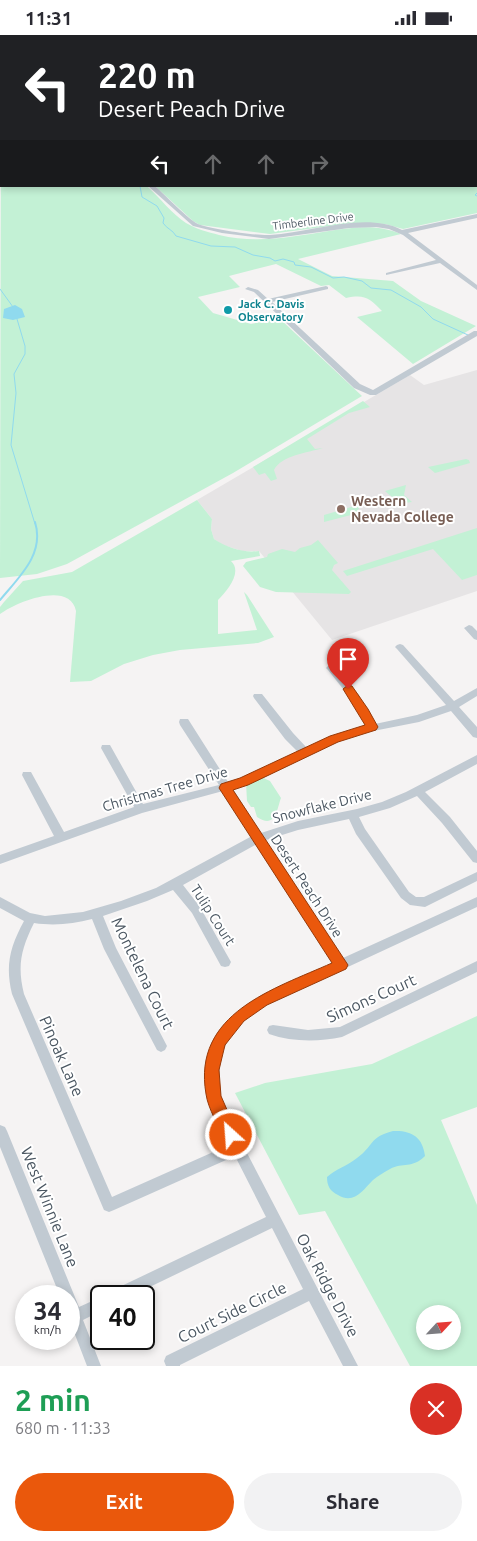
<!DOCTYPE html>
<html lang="en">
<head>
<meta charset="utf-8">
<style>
	:root { --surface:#fff; --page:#f2f2f3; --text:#2b2b33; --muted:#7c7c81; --accent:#ea580c }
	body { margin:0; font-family:Ubuntu,sans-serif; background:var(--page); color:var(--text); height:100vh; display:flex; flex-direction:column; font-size:19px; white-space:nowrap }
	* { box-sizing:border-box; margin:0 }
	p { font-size:16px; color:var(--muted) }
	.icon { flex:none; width:28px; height:28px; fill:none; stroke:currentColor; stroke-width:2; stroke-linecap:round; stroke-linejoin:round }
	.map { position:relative; height:1331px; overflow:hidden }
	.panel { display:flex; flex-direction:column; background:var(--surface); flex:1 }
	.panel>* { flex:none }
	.guide { position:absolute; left:0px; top:0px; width:478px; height:152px; box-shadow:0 2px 8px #0003; background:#202124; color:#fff; overflow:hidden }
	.needle { width:32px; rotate:64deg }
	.fabs { position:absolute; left:416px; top:1270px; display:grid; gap:10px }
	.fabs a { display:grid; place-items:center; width:45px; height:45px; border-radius:50%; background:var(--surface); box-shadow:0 2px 8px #0003; font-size:25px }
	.speed { position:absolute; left:15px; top:1250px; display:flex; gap:10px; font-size:25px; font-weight:700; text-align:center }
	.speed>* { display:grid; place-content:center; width:65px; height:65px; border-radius:50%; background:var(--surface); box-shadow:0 2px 8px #0003; line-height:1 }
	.speed small { font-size:12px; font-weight:400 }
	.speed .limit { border:2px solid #111; border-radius:8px; background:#fff; color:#111 }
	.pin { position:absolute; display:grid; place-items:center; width:42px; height:42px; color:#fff; margin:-51px -21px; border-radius:50% 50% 50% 0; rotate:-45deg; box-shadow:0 0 5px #0007 }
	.pin .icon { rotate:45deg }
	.me { position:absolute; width:55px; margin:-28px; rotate:334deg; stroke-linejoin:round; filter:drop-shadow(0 0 4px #0008) }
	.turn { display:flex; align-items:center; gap:18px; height:105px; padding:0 15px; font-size:22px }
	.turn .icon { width:65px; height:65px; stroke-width:2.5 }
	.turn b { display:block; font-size:35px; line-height:42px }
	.lanes { display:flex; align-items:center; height:48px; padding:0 15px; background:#0003; justify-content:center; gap:25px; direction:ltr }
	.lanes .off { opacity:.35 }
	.round { display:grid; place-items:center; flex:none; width:52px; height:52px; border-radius:26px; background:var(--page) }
	.head { display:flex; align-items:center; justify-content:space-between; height:85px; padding:0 15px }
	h1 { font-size:30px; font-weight:700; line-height:38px; color:#1e9e55 }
	.primary-button { display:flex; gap:10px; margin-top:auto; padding:10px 15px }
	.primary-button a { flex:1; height:58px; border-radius:30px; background:var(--accent); color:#fff; font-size:20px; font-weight:700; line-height:58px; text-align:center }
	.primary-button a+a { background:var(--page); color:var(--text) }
	.status { display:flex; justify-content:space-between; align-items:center; height:35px; padding:0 25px; background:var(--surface); direction:ltr }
	.status svg { height:14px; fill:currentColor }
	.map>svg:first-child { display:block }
</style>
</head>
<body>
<div class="status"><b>11:31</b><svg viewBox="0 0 49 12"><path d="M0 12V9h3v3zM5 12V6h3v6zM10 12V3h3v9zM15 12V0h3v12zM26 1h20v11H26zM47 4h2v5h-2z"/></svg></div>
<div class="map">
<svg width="477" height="1331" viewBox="0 0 477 1331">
	<rect width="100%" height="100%" fill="#f5f3f3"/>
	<path fill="#e6e4e5" d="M477,335V556L332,605L259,516H242L223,510L214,504L211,494L212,484L197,465L410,340L424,350Z"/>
	<path fill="#c3f1d5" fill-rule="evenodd" d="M192,0H453L454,1H193Z
		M460,0H477V178L403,194L385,189L353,188L270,199L200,190L193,186L155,151H476V1Z
		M1,66V151H147C160,163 172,179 186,188C196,194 208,197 219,200C257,209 291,202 329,196C354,192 377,189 401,199L298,224L332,241L393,246L421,266L476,291L413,329L357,282L382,276C369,263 365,259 346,263L329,250L321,251L276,229L229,241L240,252L198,262L213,278L251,289L279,283L362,361L233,438L67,529L37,539L0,543Z
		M363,366L370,372L349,378L307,404L315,414L323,413C307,418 282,420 274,435L277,444L271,446L265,438L259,440L253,432Z
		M466,424L469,425L470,428L435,438L428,432Z
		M406,450L404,460L412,467C402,469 392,463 385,456Z
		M197,465L212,484L211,494L214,504C228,513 243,518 259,516L260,521L231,526C243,537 227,556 218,565V599L257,595L244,557L247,560L274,602L258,608L180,615L153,620L124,629L91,646L70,647L76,576C70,545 16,567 0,579V572L4,567L23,546L72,537Z
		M358,470L360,472L355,479L324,487V480Z
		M477,493V540L462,545L433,514L347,541L343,536Z
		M318,505L338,528L334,530L332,535L351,557L349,559L276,557L260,552L243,531L246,527L267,522L268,519L282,514L295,517L300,513L311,510Z
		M259,741L270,746L281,763C277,773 276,795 257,782L254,772H251L247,766L246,748Z
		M477,981V1072L441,1085L477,1170V1331H410L325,1176L299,1180L235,1058L265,1048L372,1029ZM425,1279H452V1306H425Z"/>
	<path fill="#90daee" d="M15,270L22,274L25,282L13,285L3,283L4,274Z
		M393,1096C411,1095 423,1102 425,1121C412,1134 403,1127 390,1134C384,1137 378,1141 373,1145C363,1155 354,1170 338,1160C330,1156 327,1151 327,1142C336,1134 347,1131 357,1123C374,1111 369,1102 393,1096Z"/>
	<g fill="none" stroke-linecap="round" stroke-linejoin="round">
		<path stroke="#90daee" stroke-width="1" d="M140,151L142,162L157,171L164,183L163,188C167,194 173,195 176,201L211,211L235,212L253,220L270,223L275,226L283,224L294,227L295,230L311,232L333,243L344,242L362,246L371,253L391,255L421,272L433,284L468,300
			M477,158L475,160L477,161
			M0,254L13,272
			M17,284L25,311V319L14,339L16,358L11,410L35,489"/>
		<path stroke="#90daee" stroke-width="2" d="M0,565C19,542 45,519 35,487"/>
		<path fill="#c1cad2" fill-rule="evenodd" d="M163,0H169V1H164Z
			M454,0H460L461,1H455Z
			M0,3L1,4V7H0Z
			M476,39H477V43H476Z
			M0,42L1,43V47L0,46Z
			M0,53H1V57H0Z
			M148,151H155C164,159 189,185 198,189C210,194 257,201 270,200C311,198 365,176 402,195L477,179V183L408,198L477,250V255L440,228L386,240V238L436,225L403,200L389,194L376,192L349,193L269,204L222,198L193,191Z
			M326,251L328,252V254L272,267L360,349L373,355L474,296H477V301L376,360H370L354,353L254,257L245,254L248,252L258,255L268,264Z
			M469,590L472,591L477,596V605L474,604L464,593Z
			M400,609L403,610L454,666L477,653V661L459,672L477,692V703L473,702L451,676L419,687L358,699L338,707L248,750L233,754L261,798L298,786L357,774L382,767L406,757L477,720V729L425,757L450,782L477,816V828L473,827L442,788L417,761L390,773L359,782L365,794L409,857L416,862H424L477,837V846L425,872L410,870L401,863L356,799L349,784L298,795L266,805L343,923L477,862V872L266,970C259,975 251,979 244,985C218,1009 215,1041 224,1074L358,1331H343L309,1266L180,1330V1331H166L164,1326L166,1321L303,1254L272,1193L131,1261H109L111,1256L266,1182L235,1121L114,1175L109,1177L104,1175L12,959C5,930 10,912 24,886L0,873V862L30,878L45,881L83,877L121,866L156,853L252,801L223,756L142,778L0,829V820L54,801L22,740L23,737H31L64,797L134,772L101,713L102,710H110L143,769L219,750L180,690L179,687L180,684H188L228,747L241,744L298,717L285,704L254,663L253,661L254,659H262L293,698L307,713L330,701L366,691L351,664L328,635L326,633L328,631H334L359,660L375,689L417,680L446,670L397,614L395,612L397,610ZM257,809L333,928C284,950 215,969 207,1031C205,1046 206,1062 212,1076C217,1088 223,1099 229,1110L112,1162L24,959C17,931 21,914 34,888C54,891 73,889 92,884L104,914L157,1015L161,1017L165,1015L167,1011L116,913L103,881L147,866L173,855L192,878L221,931L225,932L229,931L231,927L200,872L183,850Z
			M477,926V937L342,1002C318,1007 292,1007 269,999L267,995L269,991L273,990L308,995L340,992Z
			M0,1090L5,1092L7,1096L79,1272L101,1262V1276L83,1285L101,1331H87L69,1284V1261H60L0,1112Z"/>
	</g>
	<path fill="#ea580c" stroke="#983908" d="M348,650L352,651L368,674L378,692L376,695L338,707L248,750L233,755L348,930L346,934L267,970L244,986L225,1010L219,1035L221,1061L238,1100L236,1105L231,1107L225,1105C219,1091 208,1074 206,1059C192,978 274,954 332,928L219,753L221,749L240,743L330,701L365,690L343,654Z"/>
	<circle fill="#0f9aa8" stroke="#fff" stroke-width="2" cx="228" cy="275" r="5"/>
	<circle fill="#8d6e63" stroke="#fff" stroke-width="2" cx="341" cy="474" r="5"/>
	<g text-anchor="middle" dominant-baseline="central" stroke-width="4" stroke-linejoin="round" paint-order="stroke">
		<g font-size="11" fill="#4a5661" stroke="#fff">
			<text transform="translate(313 186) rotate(-7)">Timberline Drive</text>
		</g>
		<g font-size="11" font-weight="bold" fill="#0d838f" stroke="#fff" text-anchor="start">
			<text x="238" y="269">Jack C. Davis<tspan x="238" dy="13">Observatory</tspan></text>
		</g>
		<g font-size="14" font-weight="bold" fill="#785e54" stroke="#fff" text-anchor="start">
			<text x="351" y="466">Western<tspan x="351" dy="16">Nevada College</tspan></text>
		</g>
		<g font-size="14" fill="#4a5661" stroke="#fff">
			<text transform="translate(165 754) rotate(-16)">Christmas Tree Drive</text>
			<text transform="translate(322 771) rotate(-14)">Snowflake Drive</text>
			<text transform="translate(307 851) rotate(57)">Desert Peach Drive</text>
			<text transform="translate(213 880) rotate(57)">Tulip Court</text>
		</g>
		<g font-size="16" fill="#4a5661" stroke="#fff">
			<text transform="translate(143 938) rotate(64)">Montelena Court</text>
			<text transform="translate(371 963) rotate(-24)">Simons Court</text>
			<text transform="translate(62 1021) rotate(66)">Pinoak Lane</text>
			<text transform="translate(50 1172) rotate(68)">West Winnie Lane</text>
			<text transform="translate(328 1250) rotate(62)">Oak Ridge Drive</text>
			<text transform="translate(232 1277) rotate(-26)">Court Side Circle</text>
		</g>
	</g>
</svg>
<div class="fabs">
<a><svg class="needle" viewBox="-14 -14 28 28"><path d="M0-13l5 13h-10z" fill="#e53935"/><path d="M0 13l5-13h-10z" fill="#7c7c81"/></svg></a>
</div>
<div class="speed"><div>34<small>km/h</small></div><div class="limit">40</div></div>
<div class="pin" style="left:348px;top:654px;background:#d93025"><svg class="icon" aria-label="arrive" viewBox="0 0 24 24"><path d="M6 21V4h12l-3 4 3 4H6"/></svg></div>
<svg class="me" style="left:231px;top:1100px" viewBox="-20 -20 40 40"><circle r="17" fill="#ea580c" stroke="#fff" stroke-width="3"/><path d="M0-11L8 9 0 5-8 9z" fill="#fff"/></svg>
<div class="guide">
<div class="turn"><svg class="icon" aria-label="left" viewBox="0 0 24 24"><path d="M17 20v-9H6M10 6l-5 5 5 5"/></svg><div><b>220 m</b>Desert Peach Drive</div></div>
<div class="lanes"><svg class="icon" aria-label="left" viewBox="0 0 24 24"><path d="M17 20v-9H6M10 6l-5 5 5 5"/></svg><svg class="icon off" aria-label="ahead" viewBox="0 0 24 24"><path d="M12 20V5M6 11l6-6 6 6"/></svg><svg class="icon off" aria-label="ahead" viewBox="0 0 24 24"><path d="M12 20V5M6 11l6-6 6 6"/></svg><svg class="icon off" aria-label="right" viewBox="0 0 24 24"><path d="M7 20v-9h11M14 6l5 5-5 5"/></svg></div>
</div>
</div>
<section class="panel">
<div class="head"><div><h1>2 min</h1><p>680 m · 11:33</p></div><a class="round" style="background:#d93025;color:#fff"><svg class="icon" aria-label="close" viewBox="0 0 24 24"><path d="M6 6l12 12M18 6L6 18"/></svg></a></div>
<div class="primary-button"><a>Exit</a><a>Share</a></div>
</section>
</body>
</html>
